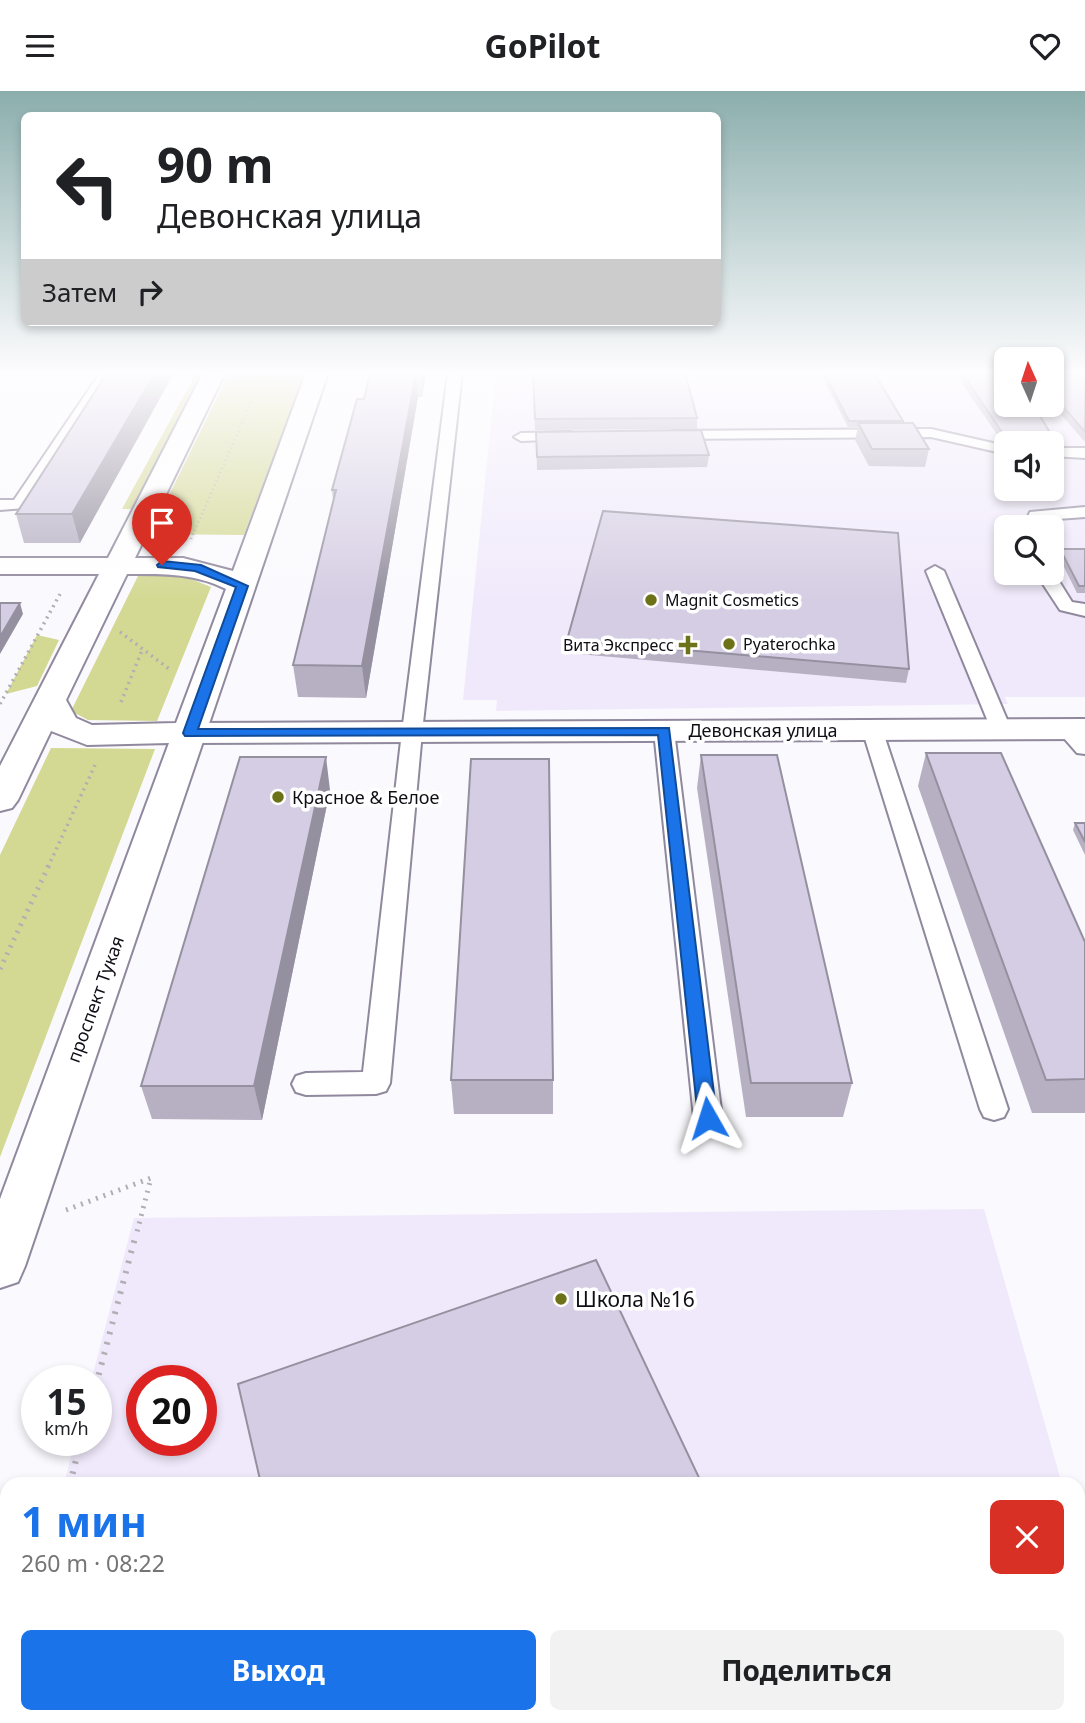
<!DOCTYPE html>
<html lang="ru">
<head>
<meta charset="utf-8">
<style>
	:root { --surface:#fff; --page:#f2f2f2; --text:#202124; --muted:#757577; --accent:#1a73e8 }
	body { margin:0; font-family:"Noto Sans",sans-serif; background:var(--page); color:var(--text); height:100vh; display:flex; flex-direction:column; font-size:26px; white-space:nowrap }
	* { box-sizing:border-box; margin:0 }
	p { font-size:23px; color:var(--muted) }
	.icon { flex:none; width:38px; height:38px; fill:none; stroke:currentColor; stroke-width:2; stroke-linecap:round; stroke-linejoin:round }
	.map { position:relative; flex:1; overflow:hidden }
	.panel { position:absolute; left:0px; top:1386px; width:1085px; height:247px; display:flex; flex-direction:column; background:var(--surface); border-radius:21px 21px 0 0; box-shadow:0 4px 10px #0003 }
	.panel>* { flex:none }
	.guide { position:absolute; left:21px; top:21px; width:700px; height:214px; border-radius:10px; box-shadow:0 4px 10px #0003; background:#fff; color:var(--text); overflow:hidden }
	.needle { width:46px; rotate:357deg }
	.controls { position:absolute; left:994px; top:256px; display:grid; gap:14px }
	.controls a { display:grid; place-items:center; width:70px; height:70px; border-radius:10px; background:var(--surface); box-shadow:0 4px 10px #0003; font-size:35px }
	.speed { position:absolute; left:21px; top:1274px; display:flex; gap:14px; font-size:35px; font-weight:700; text-align:center }
	.speed>* { display:grid; place-content:center; width:91px; height:91px; border-radius:50%; background:var(--surface); box-shadow:0 4px 10px #0003; line-height:1 }
	.speed small { font-size:18px; font-weight:400 }
	.speed .limit { border:10px solid #d22; background:#fff; color:#111 }
	.pin { position:absolute; display:grid; place-items:center; width:60px; height:60px; color:#fff; margin:-72px -30px; border-radius:50% 50% 50% 0; rotate:-45deg; box-shadow:0 0 7px #0007 }
	.pin .icon { rotate:45deg }
	.me { position:absolute; width:77px; margin:-38px; rotate:354deg; stroke-linejoin:round; filter:drop-shadow(0 0 5px #0008) }
	.turn { display:flex; align-items:center; gap:24px; height:147px; padding:0 21px; font-size:32px }
	.turn .icon { width:91px; height:91px; stroke-width:2.5 }
	.turn b { display:block; font-size:49px; line-height:60px }
	.then { display:flex; align-items:center; height:66px; padding:0 21px; background:#0003; gap:14px; font-size:26px }
	.round { display:grid; place-items:center; flex:none; width:74px; height:74px; border-radius:10px; background:var(--page) }
	.head { display:flex; align-items:center; justify-content:space-between; height:119px; padding:0 21px }
	h1 { font-size:42px; font-weight:700; line-height:52px; color:var(--accent) }
	.cta { display:flex; gap:14px; margin-top:auto; padding:14px 21px }
	.cta a { flex:1; height:80px; border-radius:10px; background:var(--accent); color:#fff; font-size:28px; font-weight:700; line-height:80px; text-align:center }
	.cta a+a { background:var(--page); color:var(--text) }
	header { display:flex; justify-content:space-between; align-items:center; height:91px; padding:0 21px; background:var(--surface); font-size:32px; font-weight:700 }
	.map>svg:first-child { display:block }
</style>
</head>
<body>
<header><svg class="icon" aria-label="menu" viewBox="0 0 24 24"><path d="M4 6h16M4 12h16M4 18h16"/></svg>GoPilot<svg class="icon" aria-label="heart" viewBox="0 0 24 24"><path d="M12 20l-8-8c-3-5 5-10 8-4 3-6 11-1 8 4z"/></svg></header>
<div class="map">
<svg width="1085" height="1632" viewBox="0 0 1085 1632">
	<rect width="100%" height="100%" fill="#faf9fd"/>
	<path fill="#f0e9fb" fill-rule="evenodd" d="M496,282H1006V313H1052V282H1085V606H1005L1008,613L496,620L497,609H463ZM1006,352H1052V397H1006ZM1006,436H1052V481H1006Z
		M984,1118L1062,1393H64L75,1349H96V1290H91L134,1127ZM142,1290H201V1349H142Z
		M1078,1451L1085,1475V1632H1L7,1610V1626H1078Z"/>
	<path fill="#d3d892" d="M196,282H206L134,418H122Z
		M229,282H305L244,444L150,443Z
		M140,481L181,484L211,496L157,630L88,629L71,620Z
		M37,544L59,549L37,595L6,603Z
		M51,657L155,658L0,1066V764Z"/>
	<g fill="none" stroke-linecap="round" stroke-linejoin="round">
		<defs>
			<path id="lane" d="M100,282H114L25,417L0,419V409H14Z
				M448,282H462L422,641L390,992L386,1000L376,1003L306,1004L296,1001L292,993L296,985L306,982L363,981L402,641Z
				M931,338L1006,355V363L931,346L672,348L665,344L672,340Z
				M569,341L574,342V348L521,350L514,346L521,342Z
				M1052,357H1085V367L1052,365Z
				M1085,416V426L1044,429L1042,436H1023L1030,421Z
				M935,475L944,480L1011,638L1008,642H994L991,638L926,480Z
				M1052,479L1072,511L1085,513V525L1060,519L1035,481Z
				M872,632L882,638L1008,1018L1004,1026L994,1029L984,1026L980,1018L862,638Z
				M1066,632L1073,634L1085,645V663L1077,662L1056,638Z
				M664,634L674,640L722,1027L718,1035L708,1039L698,1035L694,1027L654,640Z"/>
			<path id="street" d="M1085,628V648L189,652L177,649L173,642L177,635L189,632Z"/>
			<path id="secondary" d="M203,282H225L135,467H183L233,480L306,282H328L25,1175L18,1191L0,1197V1108L169,652L87,654L51,640L18,709L12,717L0,720V675L99,483H0V467H108ZM127,483C163,483 194,482 226,498L176,632L92,634L76,627L66,609Z"/>
		</defs>
		<use href="#lane" stroke="#90889d" stroke-width="4"/>
		<use href="#street" stroke="#90889d" stroke-width="4"/>
		<use href="#secondary" stroke="#90889d" stroke-width="4"/>
		<path stroke="#b1afb4" stroke-width="2.5" stroke-dasharray="1 3.5" stroke-linecap="butt" d="M191,448L264,282"/>
		<path stroke="#b1afb4" stroke-width="3.5" stroke-dasharray="2 4.5" stroke-linecap="butt" d="M120,541L172,580
			M121,611L143,557
			M0,613L60,503
			M48,776L95,674"/>
		<path stroke="#b1afb4" stroke-width="5" stroke-dasharray="2 6" stroke-linecap="butt" d="M0,878L49,774
			M66,1119L151,1087L136,1145"/>
		<path stroke="#b1afb4" stroke-width="6" stroke-dasharray="2.5 8" stroke-linecap="butt" d="M96,1294L136,1143
			M70,1393L81,1349
			M6,1632L8,1626"/>
		<use href="#lane" fill="#fff" fill-rule="evenodd"/>
		<use href="#street" fill="#fff" fill-rule="evenodd"/>
		<use href="#secondary" fill="#fff" fill-rule="evenodd"/>
	</g>
	<path fill="#b7b0c3" d="M107,282L80,452H24L16,423Z
		M370,282H426L422,306H418L366,607L298,606L293,574L333,409L332,399L364,308Z
		M533,282L697,327V338L535,339Z
		M820,282H874L903,330L902,332L929,358L925,376L869,375L855,349L858,336H848Z
		M955,282H1006V313H1051L1039,322L1052,345L1050,352L1002,351Z
		M1052,282H1085V351L1052,313Z
		M536,341L709,364L707,376L537,379Z
		M1060,458H1085V502H1077L1058,464Z
		M567,549L909,578L906,592L567,562Z
		M926,662L1085,851V1022H1032L918,695Z
		M701,664L852,992L843,1026H746L697,697Z
		M330,699L262,1029L152,1028L141,995Z
		M1075,732H1085V764L1073,739Z
		M451,989H553V1023H454Z"/>
	<path fill="#95909f" d="M155,282H174L80,452L72,423Z
		M416,282L418,306L366,607L362,575Z
		M421,282H426L422,306Z
		M1042,313H1051L1034,325L1036,318Z
		M20,512L23,523L0,563V546Z
		M326,666L330,699L262,1029L254,995Z"/>
	<path fill="#d5cde3" stroke="#95909f" stroke-width="2" d="M107,282H155L72,423H16Z
		M370,282H416L362,575L293,574L336,399H332L357,308H364Z
		M533,282H685L697,327L535,328Z
		M824,282H874L903,330H849Z
		M962,282H1006V313H1042L1036,318L1052,345L1004,344Z
		M1052,282H1085V341L1054,305L1052,307Z
		M858,332H913L929,358H872Z
		M701,339L709,364L537,366L536,341Z
		M603,420L898,442L909,578L567,549Z
		M1060,458H1085V495H1079Z
		M0,512H20L0,546Z
		M926,662H1001L1085,851V988L1046,989Z
		M701,664H777L852,992H751Z
		M240,666H326L254,995H141Z
		M471,668H549L553,989H451Z
		M1075,732H1085V751Z
		M596,1169L702,1393H261L238,1293Z"/>
	<linearGradient id="sky" x2="0" y2="1"><stop stop-color="#8baead"/><stop offset="0.55" stop-color="#fdfcfe"/><stop offset="1" stop-color="#fdfcfe" stop-opacity="0"/></linearGradient>
	<rect width="1085" height="511" fill="url(#sky)"/>
	<path fill="#1a73e8" stroke="#114b97" stroke-width="2" d="M162,470L201,474L248,495L198,638L669,637L717,1027L714,1033L708,1035L698,1027L658,644L185,645L183,642L236,496L195,480L158,476L157,474Z"/>
	<g fill="#6d7117" stroke="#fff" stroke-width="2.5">
		<circle cx="651" cy="509" r="7"/>
		<circle cx="729" cy="553" r="7"/>
		<path d="M684.5 543.5h7v7h7v7h-7v7h-7v-7h-7v-7h7z"/>
		<circle cx="278" cy="706" r="7"/>
		<circle cx="561" cy="1208" r="7"/>
	</g>
	<g text-anchor="middle" dominant-baseline="central" stroke-width="7" stroke-linejoin="round" paint-order="stroke">
		<g font-size="16" fill="#100e15" stroke="#fff" text-anchor="start">
			<text x="665" y="509">Magnit Cosmetics</text>
			<text x="743" y="553">Pyaterochka</text>
			<text x="674" y="554" text-anchor="end">Вита Экспресс</text>
		</g>
		<g font-size="18" fill="#100e15" stroke="#fff">
			<text x="763" y="639">Девонская улица</text>
			<text transform="translate(95 908) rotate(-70)">проспект Тукая</text>
		</g>
		<g font-size="18" fill="#100e15" stroke="#fff" text-anchor="start">
			<text x="292" y="706">Красное &amp; Белое</text>
		</g>
		<g font-size="21" fill="#100e15" stroke="#fff" text-anchor="start">
			<text x="575" y="1208">Школа №16</text>
		</g>
	</g>
</svg>
<div class="controls">
<a><svg class="needle" viewBox="-14 -14 28 28"><path d="M0-13l5 13h-10z" fill="#e53935"/><path d="M0 13l5-13h-10z" fill="#757577"/></svg></a>
<a><svg class="icon" aria-label="sound" viewBox="0 0 24 24"><path d="M4 9h4l5-4v14l-5-4H4zM17 9q2 3 0 6"/></svg></a>
<a><svg class="icon" aria-label="search" viewBox="0 0 24 24"><circle cx="10" cy="10" r="6"/><path d="M15 15l6 6"/></svg></a>
</div>
<div class="speed"><div>15<small>km/h</small></div><div class="limit">20</div></div>
<div class="pin" style="left:162px;top:474px;background:#d93025"><svg class="icon" aria-label="arrive" viewBox="0 0 24 24"><path d="M6 21V4h12l-3 4 3 4H6"/></svg></div>
<svg class="me" style="left:708px;top:1027px" viewBox="-20 -20 40 40"><path d="M0-17L14 15 0 8-14 15z" fill="#1a73e8" stroke="#fff" stroke-width="4"/></svg>
<div class="guide">
<div class="turn"><svg class="icon" aria-label="left" viewBox="0 0 24 24"><path d="M17 20v-9H6M10 6l-5 5 5 5"/></svg><div><b>90 m</b>Девонская улица</div></div>
<div class="then">Затем<svg class="icon" aria-label="right" viewBox="0 0 24 24"><path d="M7 20v-9h11M14 6l5 5-5 5"/></svg></div>
</div>
<section class="panel">
<div class="head"><div><h1>1 мин</h1><p>260 m · 08:22</p></div><a class="round" style="background:#d93025;color:#fff"><svg class="icon" aria-label="close" viewBox="0 0 24 24"><path d="M6 6l12 12M18 6L6 18"/></svg></a></div>
<div class="cta"><a>Выход</a><a>Поделиться</a></div>
</section>
</div>
</body>
</html>
